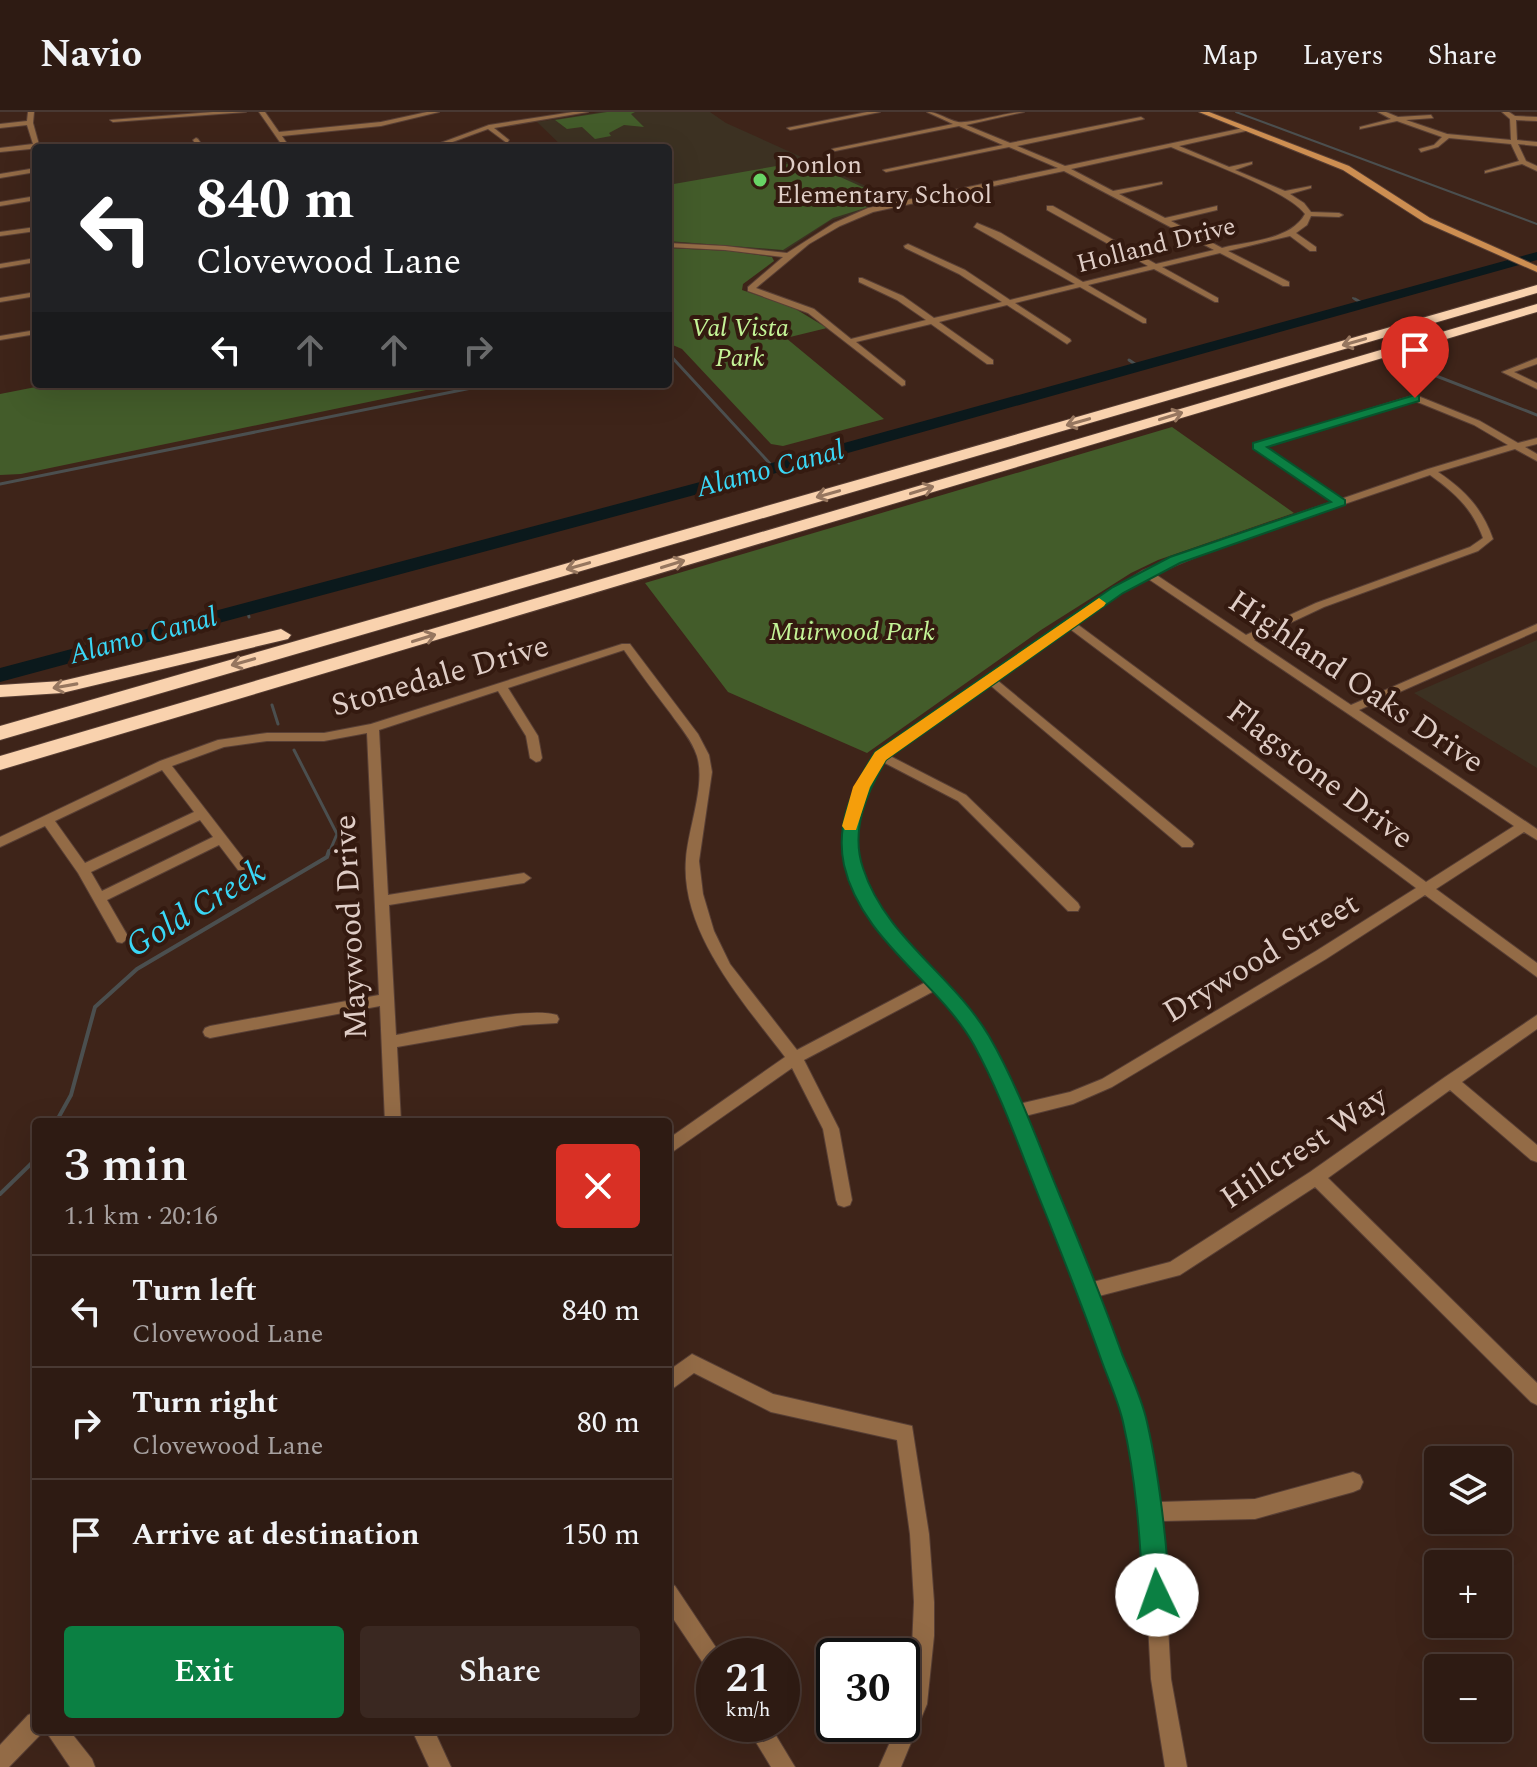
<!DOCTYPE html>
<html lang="en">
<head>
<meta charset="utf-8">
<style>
	:root { --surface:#2e1b13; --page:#3a2821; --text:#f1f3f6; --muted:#a7a1a0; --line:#493933; --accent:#0b8043 }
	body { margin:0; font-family:Spectral,serif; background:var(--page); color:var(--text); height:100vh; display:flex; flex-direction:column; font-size:30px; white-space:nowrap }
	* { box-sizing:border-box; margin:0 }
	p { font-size:26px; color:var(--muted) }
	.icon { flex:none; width:44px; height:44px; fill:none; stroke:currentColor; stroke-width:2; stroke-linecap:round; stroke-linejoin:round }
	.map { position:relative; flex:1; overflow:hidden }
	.side { position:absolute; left:32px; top:1006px; width:640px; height:616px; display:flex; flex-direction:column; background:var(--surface); border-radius:8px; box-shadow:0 8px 32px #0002,0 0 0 2px var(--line) }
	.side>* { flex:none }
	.banner { position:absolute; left:32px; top:32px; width:640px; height:244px; border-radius:8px; box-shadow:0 8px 32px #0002,0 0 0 2px var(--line); background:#202124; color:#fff; overflow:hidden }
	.fabs { position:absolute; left:1424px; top:1334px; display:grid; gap:16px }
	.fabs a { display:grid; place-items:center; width:88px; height:88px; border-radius:8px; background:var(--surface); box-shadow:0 8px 32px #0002,0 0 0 2px var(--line); font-size:40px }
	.speed { position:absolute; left:696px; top:1526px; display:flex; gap:16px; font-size:40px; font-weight:700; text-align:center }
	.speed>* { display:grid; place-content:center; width:104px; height:104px; border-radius:50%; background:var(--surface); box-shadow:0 8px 32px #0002,0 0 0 2px var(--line); line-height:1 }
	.speed small { font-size:20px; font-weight:400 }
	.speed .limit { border:4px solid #111; border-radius:12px; background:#fff; color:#111 }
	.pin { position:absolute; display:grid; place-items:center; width:68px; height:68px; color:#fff; margin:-82px -34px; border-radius:50% 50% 50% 0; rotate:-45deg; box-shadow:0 0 8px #0007 }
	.pin .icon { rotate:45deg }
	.me { position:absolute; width:88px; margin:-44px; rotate:357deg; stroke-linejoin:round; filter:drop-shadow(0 0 6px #0008) }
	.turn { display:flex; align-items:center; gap:28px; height:168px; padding:0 32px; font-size:36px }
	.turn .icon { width:104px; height:104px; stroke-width:2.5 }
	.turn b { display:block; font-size:56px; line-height:68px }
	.lanes { display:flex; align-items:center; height:76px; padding:0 32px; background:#0003; justify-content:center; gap:40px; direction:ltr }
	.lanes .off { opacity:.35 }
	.round { display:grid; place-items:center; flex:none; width:84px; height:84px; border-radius:8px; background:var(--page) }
	.headline { display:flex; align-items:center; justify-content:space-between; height:136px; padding:0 32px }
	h1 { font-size:48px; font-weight:600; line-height:60px }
	.cta { display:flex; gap:16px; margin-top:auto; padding:16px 32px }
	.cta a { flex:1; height:92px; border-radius:8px; background:var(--accent); color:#fff; font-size:32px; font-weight:600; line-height:92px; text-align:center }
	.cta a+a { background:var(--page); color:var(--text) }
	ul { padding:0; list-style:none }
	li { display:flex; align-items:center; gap:24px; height:112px; padding:0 32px; border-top:2px solid var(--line) }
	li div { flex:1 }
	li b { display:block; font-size:30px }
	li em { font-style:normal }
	header { display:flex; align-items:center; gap:48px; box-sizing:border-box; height:112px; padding:0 40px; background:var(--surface); border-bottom:2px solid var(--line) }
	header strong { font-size:38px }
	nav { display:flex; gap:44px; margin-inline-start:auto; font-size:28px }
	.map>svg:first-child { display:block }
</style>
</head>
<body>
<header>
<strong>Navio</strong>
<nav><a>Map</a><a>Layers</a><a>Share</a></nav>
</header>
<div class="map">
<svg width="1537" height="1655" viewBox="0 0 1537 1655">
	<rect width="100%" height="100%" fill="#3e2419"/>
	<path fill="#3c3122" d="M600,0H710L726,11L897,88L830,109L785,139L668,131V36H564L537,10Z
		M1537,528V656L1414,581Z"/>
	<path fill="#435c2a" d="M607,0H635L631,2L644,15L624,13L609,21L611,24L595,27L582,15L567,17L555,8Z
		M805,49L891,88L833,106L783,138L668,129V73Z
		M668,136L730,139L772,145L774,149L743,172L742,178L794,196L827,216L786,226L884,307L783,334L771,332L682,237L668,231Z
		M51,272H455L21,362L0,363V282Z
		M1172,315L1294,401L1158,448L1131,461L1041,518L867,641L728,580L645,471Z"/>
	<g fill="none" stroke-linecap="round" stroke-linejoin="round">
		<path stroke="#4b4f4f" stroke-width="2" d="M1236,0L1537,112
			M1353,186L1358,189"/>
		<path stroke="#4b4f4f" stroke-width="3" d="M1355,187L1364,192
			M668,241L774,356
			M1129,248L1141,256
			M1413,255L1537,303
			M829,341L839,351
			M0,372L491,272
			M247,496L249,505
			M272,593L278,612
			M294,638L337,722L329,741"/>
		<path stroke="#4b4f4f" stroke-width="4" d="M56,1010L71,983L95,895L137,857L327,745L329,739
			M0,1082L36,1047"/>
		<path fill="#0b191c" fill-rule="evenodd" d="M1537,140V148L780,360L0,570V556L768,352Z"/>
		<defs>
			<path id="minor" d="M28,0H34L33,11L40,36L0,40V36L33,32L27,13L0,16V12L27,9Z
				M213,0H246L113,10L110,8Z
				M259,0H265L279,20L381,10L427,0H439L381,14L282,24L290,36H284Z
				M573,0H588L494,16L509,28L507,31L488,17L436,36H427L489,13Z
				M867,0H880L790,18L787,16Z
				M927,0C939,0 947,8 958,10C973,12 1005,0 1024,0L966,13L1010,31L1141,5L1144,7L1017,34L1065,54L1248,15L1250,18L1179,34L1229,55L1252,50V52L1235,58L1285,79L1311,74V76L1290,82L1304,91L1311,100L1339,101L1343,103L1339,105L1311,104L1307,113L1296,121L1316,135V139H1310L1290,124L1228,139L1289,170V174H1283L1220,141L1162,155L1218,186V190H1215L1154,157L1088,173L1146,207V211H1143L1080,175L1015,191L1070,227L1071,229L1067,232L1007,193L939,210L993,248V252H987L931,212L856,230L905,269V273L902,274L808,201L748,179V175L783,145L725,138L668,135V131L725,134L787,141L834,111L868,96L1058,56L1009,35L886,60L883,58L1003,33L959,14L835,39L832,37L953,12ZM1171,35C1201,48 1289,79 1305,102C1291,128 1249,129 1222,136L1171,109L1217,98V94L1165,106L1119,82L1162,72V70L1113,79L1071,57ZM1064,59L1214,138L1156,152L1053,94H1047V98L1148,154L1083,170L1001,121L977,111L974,115L1075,172L1010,188L965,158L908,132L904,134L905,136L959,162L1002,190L934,206L903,184L862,166H859V170L897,188L926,208L851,227L814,197L756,176L809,132L840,114L873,100Z
				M1378,0H1386L1398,5L1431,3L1433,6L1406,8L1447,22L1511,28L1510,7L1502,0H1509L1515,4L1537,5V9L1516,8L1517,28L1537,30V34L1518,32L1526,49L1537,54V59L1522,52L1485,61V59L1519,49L1511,32L1449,26L1438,35L1421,40L1419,37L1434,33L1442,25L1397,9L1360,17V15L1391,7Z
				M196,26L198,27L204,36H198L193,28Z
				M118,31L120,32L123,36H117L115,33Z
				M36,56V60L0,66V62Z
				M36,84V88L0,94V90Z
				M36,115V119L0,124V120Z
				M36,146V150L0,156V152Z
				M36,180V184L0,190V186Z
				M36,218V222L0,228V224Z
				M1537,246V252L1514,260L1537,271V277L1502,260Z
				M1412,284H1418L1480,309L1518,331L1537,326V332L1525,335L1537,342V349L1515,337L1438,360C1465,378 1482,396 1493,427L1478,439L1324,495L1254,528L1351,593L1537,512V519L1359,598L1537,717V728L1524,720L1436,777L1537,851V865L1425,783L1326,847L1112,975L1073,992L1025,1004L1093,1170L1170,1150L1310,1060L1445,965L1537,903V917L1462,970L1537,1033V1050L1531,1048L1450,978L1328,1066L1537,1271V1293L1531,1290L1315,1075L1180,1163L1099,1184L1143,1307L1160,1390L1255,1387L1353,1360L1360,1363L1363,1370L1360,1377L1353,1380L1255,1407L1162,1409L1171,1567L1187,1655H1165L1151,1567L1142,1400L1125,1307L1079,1179L1007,1000L976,932L957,904L934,879L804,948L839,1017L852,1088L850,1093L844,1095L838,1093L836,1088L823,1017L792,956L668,1043V1027L785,945C744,891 680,820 686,747C688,716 706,673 697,644C692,628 680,615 671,602C655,581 639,560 624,538L508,576L538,624L542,646L540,649L536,650L530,646L526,624L498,579L379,618L388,783L524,761L531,766L524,771L389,793L396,923C433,916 525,894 557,903L559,907L557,911L523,913L397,935L401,1010H385L380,894L210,926L205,924L203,920L205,916L210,914L379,883L367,621L324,629H267L224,635L172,654L250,755L248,758H238L219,733L107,788L129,826L122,831L117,830L78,761L45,714L0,735V725L160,649L218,628L267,621H324L371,612L622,532H630L698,622L709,643L712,660L699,749L703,782L714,819L730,852L797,938L926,870L878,816L859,786L846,753L844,712L855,675L877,641L1065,509L1142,459L1217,429L1332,390L1255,336V332ZM1415,289L1474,313L1508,333L1428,357L1341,387L1265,335ZM1430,363C1455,381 1472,396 1483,426L1470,435L1316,491L1246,523L1155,462L1224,433ZM1147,466L1514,714L1426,770L1077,512L1122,480ZM1070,517L1416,776L1316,839L1102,967L1070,980L1019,992C1004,959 990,924 967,895C914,831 826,772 867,676C871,667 878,659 883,650L958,689L1068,799H1078L1080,795L1078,791L966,683L890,644L990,573L1182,735H1192L1194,732L1192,729L997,568ZM162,658L194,700L85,751L55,709ZM200,708L213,725L102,779L91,760Z
				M692,1242L773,1282L912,1314L929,1422L934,1490V1524L927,1592L901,1655H879L898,1612H902L911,1558L914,1490L910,1422L897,1328L771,1300L694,1261L668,1280V1259Z
				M668,1471L675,1474L721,1543L714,1544V1560L707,1557L668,1499Z
				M36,1600V1618L44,1619L9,1655H0V1633L28,1603Z
				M745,1612H769L795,1655H771Z
				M45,1618H69L92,1647L95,1655H70Z
				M412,1618H434L451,1655H429Z"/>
			<path id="secondary" d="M1199,0H1209L1349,54L1430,106L1537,154V160L1424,110L1343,58Z"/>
			<path id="motorway" d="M1537,173V181L0,628V614Z
				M1537,192V200L0,658V644Z
				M281,517L291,523L288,527L62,581L0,585V573L62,569Z"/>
		</defs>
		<use href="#minor" stroke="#583f35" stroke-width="2"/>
		<use href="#secondary" stroke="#583f35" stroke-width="2"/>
		<use href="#motorway" stroke="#583f35" stroke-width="2"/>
		<use href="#minor" fill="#936b46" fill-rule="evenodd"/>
		<use href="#secondary" fill="#cd8e51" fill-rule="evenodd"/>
		<use href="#motorway" fill="#f9d2ae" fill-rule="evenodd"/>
	</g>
	<defs><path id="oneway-shaft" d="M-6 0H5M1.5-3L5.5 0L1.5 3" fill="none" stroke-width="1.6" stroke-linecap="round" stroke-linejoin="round" transform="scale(2)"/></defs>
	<g stroke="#96765f">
		<use href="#oneway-shaft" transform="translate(1354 230) rotate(164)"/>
		<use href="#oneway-shaft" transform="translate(1171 304) rotate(-17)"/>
		<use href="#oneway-shaft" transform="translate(1078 310) rotate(164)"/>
		<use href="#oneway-shaft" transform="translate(922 378) rotate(-17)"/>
		<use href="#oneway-shaft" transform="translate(828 382) rotate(164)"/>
		<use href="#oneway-shaft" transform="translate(673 452) rotate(-17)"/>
		<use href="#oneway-shaft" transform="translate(578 454) rotate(164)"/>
		<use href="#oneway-shaft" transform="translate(424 526) rotate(-17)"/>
		<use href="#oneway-shaft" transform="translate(243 550) rotate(164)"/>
		<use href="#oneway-shaft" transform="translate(65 574) rotate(170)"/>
	</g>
	<path fill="#0b8043" stroke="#07532c" stroke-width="2" d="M1415,283L1419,284V289L1267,335L1345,388V393L1180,451L1123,481L886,648C867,680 850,718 863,756C885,825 953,863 989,924C1018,974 1038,1031 1060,1084C1082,1137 1103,1189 1122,1242C1131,1264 1142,1287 1147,1310C1160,1367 1166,1425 1170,1483L1166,1493L1157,1497L1147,1493L1143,1483C1140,1425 1136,1367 1123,1310C1118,1288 1108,1267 1101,1247C1083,1196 1063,1145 1043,1095C1021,1041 1002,984 974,933C939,870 861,828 844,753C835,711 853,675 875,640L1113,475L1170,445L1331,390L1253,337V331Z"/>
	<path fill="#f59e0b" d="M1099,486L1106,491L1104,494L886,648L870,675L856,718H845L842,714L853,675L875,640Z"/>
	<circle fill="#68d465" stroke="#341a10" stroke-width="3" cx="760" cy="68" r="8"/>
	<g text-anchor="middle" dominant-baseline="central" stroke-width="8" stroke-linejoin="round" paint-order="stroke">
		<g font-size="26" fill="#dfcdc6" stroke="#341a10" text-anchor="start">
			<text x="776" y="53">Donlon<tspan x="776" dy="30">Elementary School</tspan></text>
		</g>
		<g font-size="26" fill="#dfcdc6" stroke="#341a10">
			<text transform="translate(1156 133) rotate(-14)">Holland Drive</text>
		</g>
		<g font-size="26" font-style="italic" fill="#c4f497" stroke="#341a10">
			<text x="740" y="216">Val Vista<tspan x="740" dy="30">Park</tspan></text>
			<text x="852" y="520">Muirwood Park</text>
		</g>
		<g font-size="28" font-style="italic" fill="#3ad7f6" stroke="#341a10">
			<text transform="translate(770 357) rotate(-15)">Alamo Canal</text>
			<text transform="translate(143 524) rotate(-15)">Alamo Canal</text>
		</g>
		<g font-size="32" fill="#dfcdc6" stroke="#341a10">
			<text transform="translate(440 564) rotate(-16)">Stonedale Drive</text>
			<text transform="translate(1356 570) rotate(34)">Highland Oaks Drive</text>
			<text transform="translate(1320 663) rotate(37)">Flagstone Drive</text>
			<text transform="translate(351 815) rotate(-93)">Maywood Drive</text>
			<text transform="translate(1261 846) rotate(-31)">Drywood Street</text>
			<text transform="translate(1304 1036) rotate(-34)">Hillcrest Way</text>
		</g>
		<g font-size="34" font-style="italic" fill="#3ad7f6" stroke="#341a10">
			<text transform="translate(196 797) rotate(-31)">Gold Creek</text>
		</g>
	</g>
</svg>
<div class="fabs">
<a><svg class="icon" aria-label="layers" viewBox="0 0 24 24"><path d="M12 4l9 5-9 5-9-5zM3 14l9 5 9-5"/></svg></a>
<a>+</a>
<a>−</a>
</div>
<div class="speed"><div>21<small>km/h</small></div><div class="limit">30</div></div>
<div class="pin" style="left:1415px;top:286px;background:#d93025"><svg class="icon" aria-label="arrive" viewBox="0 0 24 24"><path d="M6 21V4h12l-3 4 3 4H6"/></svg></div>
<svg class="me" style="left:1157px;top:1483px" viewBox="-20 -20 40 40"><circle r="19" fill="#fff"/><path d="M0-13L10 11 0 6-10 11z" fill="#0b8043"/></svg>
<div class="banner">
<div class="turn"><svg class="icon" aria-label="left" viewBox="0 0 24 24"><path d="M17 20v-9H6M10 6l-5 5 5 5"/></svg><div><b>840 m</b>Clovewood Lane</div></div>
<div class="lanes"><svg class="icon" aria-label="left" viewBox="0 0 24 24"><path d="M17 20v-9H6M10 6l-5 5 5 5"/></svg><svg class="icon off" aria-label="ahead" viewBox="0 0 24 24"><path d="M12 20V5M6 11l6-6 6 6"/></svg><svg class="icon off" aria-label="ahead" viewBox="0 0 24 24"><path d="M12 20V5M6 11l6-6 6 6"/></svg><svg class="icon off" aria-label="right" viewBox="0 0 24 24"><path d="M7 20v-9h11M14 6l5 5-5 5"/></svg></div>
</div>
<section class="side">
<div class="headline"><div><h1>3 min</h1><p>1.1 km · 20:16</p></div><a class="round" style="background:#d93025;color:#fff"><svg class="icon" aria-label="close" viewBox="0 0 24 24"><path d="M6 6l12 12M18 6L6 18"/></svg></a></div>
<ul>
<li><svg class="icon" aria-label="left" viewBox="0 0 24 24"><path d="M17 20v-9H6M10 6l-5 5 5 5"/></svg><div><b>Turn left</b><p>Clovewood Lane</p></div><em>840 m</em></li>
<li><svg class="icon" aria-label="right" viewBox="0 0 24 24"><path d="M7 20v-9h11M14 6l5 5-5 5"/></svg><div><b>Turn right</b><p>Clovewood Lane</p></div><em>80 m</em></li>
<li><svg class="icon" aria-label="arrive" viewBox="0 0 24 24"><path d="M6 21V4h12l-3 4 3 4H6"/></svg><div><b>Arrive at destination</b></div><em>150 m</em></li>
</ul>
<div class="cta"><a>Exit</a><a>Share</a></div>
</section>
</div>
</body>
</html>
